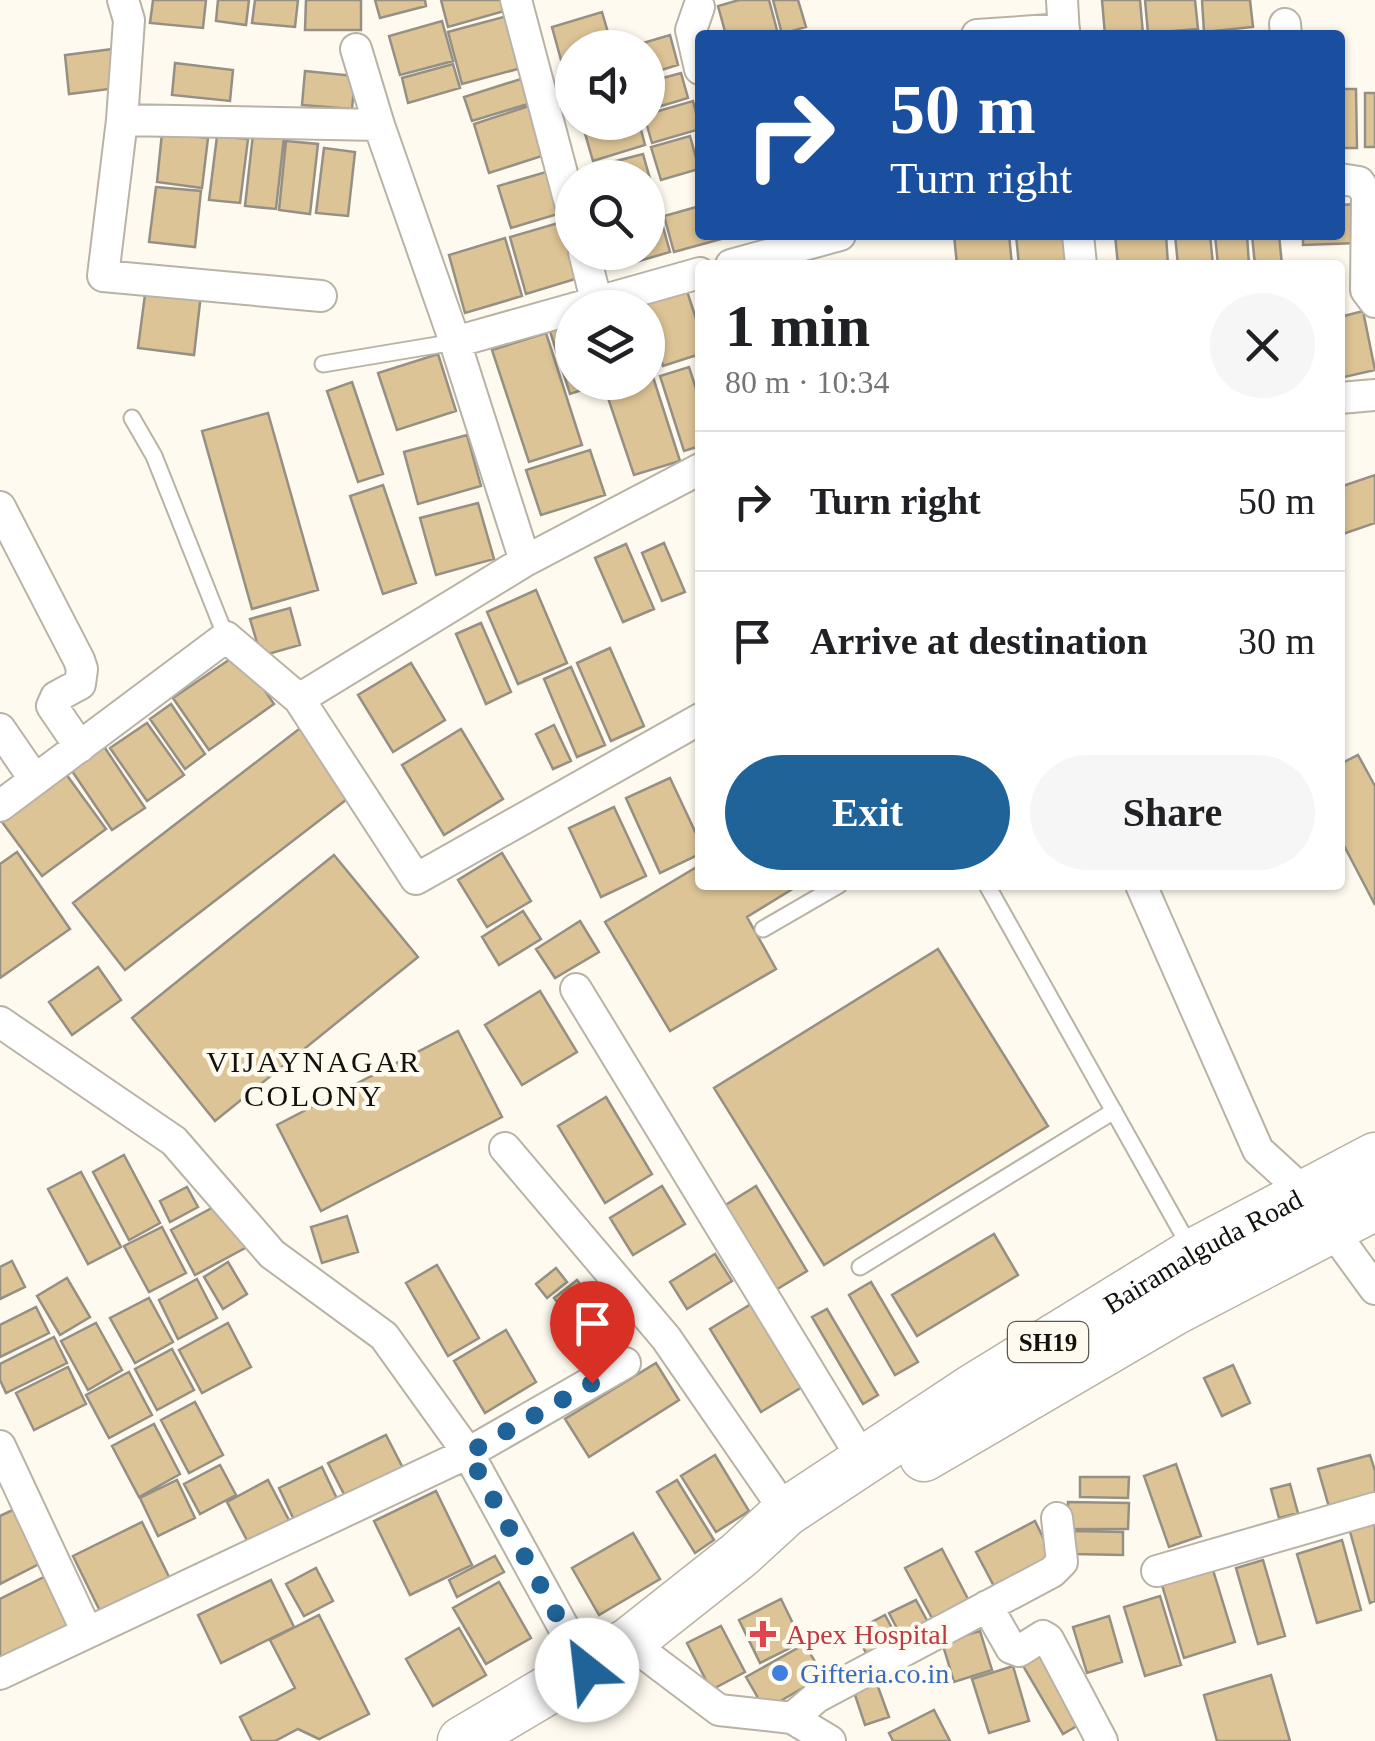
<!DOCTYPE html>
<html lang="en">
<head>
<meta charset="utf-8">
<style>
	:root { --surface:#fff; --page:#f6f6f6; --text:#202124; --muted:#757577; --line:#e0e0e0; --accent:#1f6398 }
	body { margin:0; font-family:"Times New Roman",serif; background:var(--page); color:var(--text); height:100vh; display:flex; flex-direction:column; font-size:38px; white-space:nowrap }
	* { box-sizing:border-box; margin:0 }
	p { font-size:32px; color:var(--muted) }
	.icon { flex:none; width:55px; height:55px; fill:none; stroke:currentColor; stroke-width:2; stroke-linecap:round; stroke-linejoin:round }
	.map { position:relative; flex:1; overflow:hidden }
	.side { position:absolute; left:695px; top:260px; width:650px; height:630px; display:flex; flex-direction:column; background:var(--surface); border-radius:10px; box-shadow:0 2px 8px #0004 }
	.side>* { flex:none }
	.hud { position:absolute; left:695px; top:30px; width:650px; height:210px; border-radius:10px; box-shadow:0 2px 8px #0004; background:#1a4fa0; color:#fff; overflow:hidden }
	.controls { position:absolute; left:555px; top:30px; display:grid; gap:20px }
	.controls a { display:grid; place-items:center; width:110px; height:110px; border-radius:50%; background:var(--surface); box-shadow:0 2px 8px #0004; font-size:50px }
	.pin { position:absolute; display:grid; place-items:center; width:85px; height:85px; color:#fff; margin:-102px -42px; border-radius:50% 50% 50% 0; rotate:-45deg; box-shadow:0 0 10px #0007 }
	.pin .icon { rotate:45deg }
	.me { position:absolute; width:110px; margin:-55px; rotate:331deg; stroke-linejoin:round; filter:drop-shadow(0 0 8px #0008) }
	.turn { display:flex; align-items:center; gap:35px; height:210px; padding:0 30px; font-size:45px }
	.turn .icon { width:130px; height:130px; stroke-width:2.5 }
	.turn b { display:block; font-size:70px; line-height:85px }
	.round { display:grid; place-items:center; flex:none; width:105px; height:105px; border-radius:52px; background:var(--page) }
	.head { display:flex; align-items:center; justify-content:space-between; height:170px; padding:0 30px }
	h1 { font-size:60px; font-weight:600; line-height:75px }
	.cta { display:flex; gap:20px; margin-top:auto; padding:20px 30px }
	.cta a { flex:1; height:115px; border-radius:60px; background:var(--accent); color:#fff; font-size:40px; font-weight:600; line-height:115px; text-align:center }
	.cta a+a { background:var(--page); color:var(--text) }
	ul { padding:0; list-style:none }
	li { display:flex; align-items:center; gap:30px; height:140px; padding:0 30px; border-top:2px solid var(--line) }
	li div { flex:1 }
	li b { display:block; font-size:38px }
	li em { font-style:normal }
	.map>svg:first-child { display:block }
</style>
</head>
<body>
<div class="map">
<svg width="1375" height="1741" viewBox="0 0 1375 1741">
	<rect width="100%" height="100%" fill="#fffaef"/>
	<path fill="#ddc496" stroke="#969084" stroke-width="2.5" d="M153,0H206L203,28L150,23Z
		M218,0H249L246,25L216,21Z
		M255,0H298L295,27L252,23Z
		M306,0H361V30H305Z
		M375,0H425L426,6L380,18Z
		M441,0H505L508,10L448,27Z
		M739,0H769L778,34L726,35L718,6Z
		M773,0H798L806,27L782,34Z
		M1102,0H1140L1143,34L1105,35Z
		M1145,0H1195L1198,29L1148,33Z
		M1202,0H1250L1253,27L1204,32Z
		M602,12L612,46L572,48V57L561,60L552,27Z
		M511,15L525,67L462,84L448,32Z
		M442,21L453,61L400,75L389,36Z
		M670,35L678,65L648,74V48H626Z
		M113,49L117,88L69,94L65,55Z
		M175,63L233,70L230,101L172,95Z
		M453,64L460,88L408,103L402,78Z
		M572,67V99L569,100L560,70Z
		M305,71L355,76L352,109L302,105Z
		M681,73L688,98L648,110V82Z
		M524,78L531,103L472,121L464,97Z
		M1340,89H1356L1357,148H1340Z
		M1365,93H1375V147H1365Z
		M693,101L700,129L652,143L646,122L648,114Z
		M529,106L545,155L489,173L474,124Z
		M610,122H639L645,145L593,161L584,130Z
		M162,133L208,138L202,188L157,182Z
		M253,134L284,137L276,209L245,206Z
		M217,136L248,139L240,203L209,200Z
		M690,136L699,169L661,180L651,147Z
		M286,141L318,144L310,214L279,210Z
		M324,148L355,152L348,216L316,213Z
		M643,154L652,186L648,187V178H595L593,167Z
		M546,172L558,214L511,228L498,186Z
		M156,187L201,191L195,247L149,242Z
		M1357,204L1358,243L1303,245V235H1340V205Z
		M700,206V235L732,236L674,252L664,216Z
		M660,216L670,252L622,266L618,252H648V219Z
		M565,221L582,277L526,294L510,237Z
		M954,235H1009L1012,265H957Z
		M1016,235H1072L1075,265H1019Z
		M1115,235H1166L1168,265H1118Z
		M1175,235H1210L1213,265H1178Z
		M1215,235H1247L1249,265H1218Z
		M1252,235H1279L1282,265H1255Z
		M505,238L522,296L465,313L449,255Z
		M146,287L201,294L194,355L138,348Z
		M686,288L700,331V354L663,366L648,319V308H644L642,302Z
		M1363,311L1375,370L1340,378V317Z
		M572,317V382H606L570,394L548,325Z
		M546,333L582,445L529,462L492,350Z
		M438,354L456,411L397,430L378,373Z
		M689,367L700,401V446L684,451L660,376Z
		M653,377L680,461L634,475L606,392L635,382H648V378Z
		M352,382L383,474L358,482L327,391Z
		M268,413L318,590L252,609L202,431Z
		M467,435L481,486L418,504L404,452Z
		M590,450L605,495L541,515L526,470Z
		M1375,475V523L1340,535V487Z
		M383,485L416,583L383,594L350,496Z
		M478,503L494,559L436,575L420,518Z
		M664,543L685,592L662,601L642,553Z
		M626,544L654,609L623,622L595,558Z
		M536,590L567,663L518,684L487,612Z
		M290,608L300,645L261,656L250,619Z
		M481,623L511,692L486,704L456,634Z
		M610,648L644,726L611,741L577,663Z
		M239,653L274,704L209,750L173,698Z
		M411,663L445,720L393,752L358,695Z
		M571,667L605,745L577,757L544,679Z
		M171,704L205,754L185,769L150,719Z
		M147,723L184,775L147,801L110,748Z
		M554,725L571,761L553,769L536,734Z
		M303,726L355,793L125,970L73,903Z
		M461,729L503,799L444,835L402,765Z
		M103,745L145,808L112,830L70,768Z
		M1358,755L1375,786V905L1340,838V764Z
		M66,774L106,829L42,876L2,822Z
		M670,778L700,842V854L660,873L626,798Z
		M614,807L646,876L601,897L569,828Z
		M17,852L70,929L0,978V864Z
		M502,853L531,901L487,927L458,880Z
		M334,855L418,957L215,1121L132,1018Z
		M700,865V885H799L747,917L776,969L670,1031L605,922Z
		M523,911L541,939L499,965L482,937Z
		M580,921L599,952L555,978L536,949Z
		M938,949L1048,1126L824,1265L714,1088Z
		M98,967L121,1000L72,1035L49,1002Z
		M540,991L577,1052L522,1085L485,1025Z
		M458,1031L502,1117L321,1211L277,1125Z
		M606,1097L652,1174L605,1203L558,1126Z
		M124,1155L160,1223L129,1240L93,1172Z
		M81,1172L121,1247L88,1264L48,1189Z
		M662,1186L685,1224L633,1255L610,1218Z
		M756,1186L807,1271L774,1291L724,1206Z
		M187,1187L198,1207L170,1222L160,1201Z
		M223,1202L247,1247L195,1275L171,1230Z
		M347,1216L358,1252L322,1263L311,1227Z
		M162,1227L186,1273L149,1292L124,1246Z
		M994,1234L1018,1275L917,1336L892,1295Z
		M715,1254L732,1281L687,1309L670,1282Z
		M12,1261L25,1287L0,1299V1267Z
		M228,1262L247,1294L223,1309L204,1277Z
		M437,1265L479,1338L448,1356L406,1283Z
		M556,1268L567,1282L547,1298L536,1284Z
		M67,1278L90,1317L60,1335L37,1296Z
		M197,1279L217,1318L178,1339L159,1300Z
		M577,1280L621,1337L598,1355L554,1298Z
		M871,1282L918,1362L895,1375L849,1295Z
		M149,1298L173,1342L135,1363L110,1318Z
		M756,1301L807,1384L761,1412L710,1329Z
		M36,1307L49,1333L0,1357V1325Z
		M827,1309L878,1395L863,1404L812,1317Z
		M96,1323L122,1370L88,1390L61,1341Z
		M228,1323L251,1367L202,1393L179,1350Z
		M506,1330L536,1382L485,1413L454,1361Z
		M54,1337L67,1363L6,1393L0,1380V1364Z
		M172,1349L194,1390L157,1410L135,1369Z
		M656,1363L679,1400L589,1457L565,1419Z
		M1233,1365L1250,1403L1222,1416L1204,1378Z
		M68,1367L86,1404L34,1430L16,1393Z
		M129,1372L152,1415L109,1438L86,1395Z
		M195,1402L223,1455L189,1473L161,1420Z
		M154,1424L180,1474L139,1497L112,1446Z
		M386,1435L405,1472L347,1500L328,1463Z
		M715,1455L749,1511L716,1532L681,1476Z
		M1370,1455L1375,1471V1494L1329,1507L1318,1469Z
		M1176,1464L1201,1536L1169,1547L1144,1476Z
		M220,1465L236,1495L200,1514L184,1484Z
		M322,1467L339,1503L296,1524L279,1488Z
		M1080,1477H1129L1128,1498L1080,1497Z
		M177,1480L195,1518L158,1536L140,1498Z
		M268,1480L291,1524L250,1546L227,1502Z
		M677,1480L714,1540L695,1553L657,1492Z
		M1290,1484L1298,1513L1279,1518L1271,1489Z
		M436,1491L472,1565L410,1595L374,1521Z
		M1068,1502L1129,1503L1128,1529H1068Z
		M17,1508L43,1562L0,1584V1516Z
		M1035,1521L1054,1560L996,1590L976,1552Z
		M1375,1521V1601L1370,1603L1349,1528Z
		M142,1522L171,1581L102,1615L73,1556Z
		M1072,1531L1123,1532V1555L1072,1554Z
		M633,1533L660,1579L599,1615L572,1568Z
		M1342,1540L1361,1610L1317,1623L1297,1554Z
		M942,1549L969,1601L933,1620L905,1568Z
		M495,1556L504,1572L457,1597L449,1580Z
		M1263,1560L1285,1636L1258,1644L1236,1568Z
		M316,1568L333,1601L304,1616L286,1584Z
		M1213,1570L1235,1642L1184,1658L1162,1585Z
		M44,1577L70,1630L0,1665V1599Z
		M271,1580L294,1627L221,1663L198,1615Z
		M499,1582L531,1638L486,1664L453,1608Z
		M1160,1596L1181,1665L1145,1676L1124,1607Z
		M781,1599L802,1642L760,1663L739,1620Z
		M916,1600L930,1626L903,1640L889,1613Z
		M319,1615L369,1714L319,1739L298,1729L275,1741H252L240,1717L295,1688L270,1640Z
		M885,1615L900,1643L869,1659L855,1631Z
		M1109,1616L1122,1662L1087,1673L1073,1627Z
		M721,1626L745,1672L711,1690L687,1643Z
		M459,1628L486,1675L433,1706L406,1659Z
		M980,1631L992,1670L954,1682L942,1642Z
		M805,1644L823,1676L765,1710L746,1677Z
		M1042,1645L1087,1720L1063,1734L1019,1659Z
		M1013,1666L1029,1721L989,1733L972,1679Z
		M1271,1675L1290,1741H1217L1204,1695Z
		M877,1684L889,1717L865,1725L854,1692Z
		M934,1710L950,1741H893L889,1733Z"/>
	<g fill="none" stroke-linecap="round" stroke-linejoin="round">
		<defs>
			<path id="service" d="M323,364L455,342
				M132,418L154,456L226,637
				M988,887L1191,1249
				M763,929L839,885
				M860,1267L1114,1111"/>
			<path id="minor" d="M123,0L129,20L122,120L379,125L455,342L525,561
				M516,0L572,211
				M1062,0L1064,35
				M699,7L691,30L700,69
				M1285,24L1286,35
				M977,35L1064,29
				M356,49L379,125
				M122,120L103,276L321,296
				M1340,179L1359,182L1367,194L1366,290L1375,302
				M1078,235L1081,265
				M584,252L596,300
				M731,265L840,235
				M455,342L700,273
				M1340,398L1375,395
				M0,507L79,660L82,669L80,684L56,697L52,706L80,747
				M299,699L525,561L700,469
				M0,729L35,780
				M0,806L226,637L299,699L416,879L700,719
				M1141,885L1258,1150L1305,1193L1375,1289
				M576,989L865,1463
				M0,1022L174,1141L272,1254L384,1336L468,1453L0,1674
				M505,1148L666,1338L786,1512
				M0,1446L87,1632
				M1157,1571L1375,1508
				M987,1606L1011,1648L1019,1651L1043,1636L1048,1639L1102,1741
				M629,1642L719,1710L792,1718L830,1741
				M587,1670L468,1453L625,1363
				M792,1718L817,1697L1052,1572L1062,1562L1057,1518"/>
			<g id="primary">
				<path d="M924,1457L1174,1311L1375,1206"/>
				<path id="s1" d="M462,1741L629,1642L739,1555L786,1512L972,1389L1193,1253L1375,1157"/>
			</g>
		</defs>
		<use href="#service" stroke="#b9b2a6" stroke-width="19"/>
		<use href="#minor" stroke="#b9b2a6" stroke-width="34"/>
		<use href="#primary" stroke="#b9b2a6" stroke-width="51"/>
		<use href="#service" stroke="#fff" stroke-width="15"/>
		<use href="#minor" stroke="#fff" stroke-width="30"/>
		<use href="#primary" stroke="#fff" stroke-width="48"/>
	</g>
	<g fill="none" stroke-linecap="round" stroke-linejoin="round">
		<path stroke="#1f6398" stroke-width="18" stroke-dasharray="0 32.4" d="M587,1670L468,1453L592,1383"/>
	</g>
	<path fill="#e0444e" stroke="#fffaef" stroke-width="4" d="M758 1619h10v10h10v10h-10v10h-10v-10h-10v-10h10z"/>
	<circle fill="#3f7fe0" stroke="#fffaef" stroke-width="4" cx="780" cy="1673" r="10"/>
	<g text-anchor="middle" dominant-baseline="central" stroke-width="9" stroke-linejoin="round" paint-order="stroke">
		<rect fill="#fffaef" stroke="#5a5751" stroke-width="2.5" x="1008" y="1322" width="80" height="40" rx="8"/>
		<g font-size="25" font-weight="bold" fill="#13110d">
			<text x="1048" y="1342">SH19</text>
		</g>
		<g font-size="28" fill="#13110d" stroke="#fffaef">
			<text stroke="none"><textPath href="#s1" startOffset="890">Bairamalguda Road</textPath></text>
		</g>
		<g font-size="28" fill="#be3a42" stroke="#fffaef" text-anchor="start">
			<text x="786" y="1634">Apex Hospital</text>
		</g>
		<g font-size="28" fill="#366cbe" stroke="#fffaef" text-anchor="start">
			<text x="800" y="1673">Gifteria.co.in</text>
		</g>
		<g font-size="30" letter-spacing="2.5" fill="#13110d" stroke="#fffaef">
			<text x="314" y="1061">VIJAYNAGAR<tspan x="314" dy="34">COLONY</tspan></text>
		</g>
	</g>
</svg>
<div class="controls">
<a><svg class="icon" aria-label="sound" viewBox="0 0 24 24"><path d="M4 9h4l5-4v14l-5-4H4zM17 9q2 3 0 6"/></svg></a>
<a><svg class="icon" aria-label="search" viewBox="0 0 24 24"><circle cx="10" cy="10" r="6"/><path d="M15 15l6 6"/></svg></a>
<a><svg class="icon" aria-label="layers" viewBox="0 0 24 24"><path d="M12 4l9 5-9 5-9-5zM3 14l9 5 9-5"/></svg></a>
</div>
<div class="pin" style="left:592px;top:1383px;background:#d93025"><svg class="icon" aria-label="arrive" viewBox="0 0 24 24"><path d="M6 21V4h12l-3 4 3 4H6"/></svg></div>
<svg class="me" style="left:587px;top:1670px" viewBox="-20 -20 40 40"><circle r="19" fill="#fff"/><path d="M0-13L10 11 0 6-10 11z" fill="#1f6398"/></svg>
<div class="hud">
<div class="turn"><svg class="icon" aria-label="right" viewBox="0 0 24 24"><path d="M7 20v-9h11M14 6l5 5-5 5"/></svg><div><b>50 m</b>Turn right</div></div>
</div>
<section class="side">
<div class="head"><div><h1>1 min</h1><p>80 m · 10:34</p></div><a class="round"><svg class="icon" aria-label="close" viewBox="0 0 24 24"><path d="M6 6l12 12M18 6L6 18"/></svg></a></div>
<ul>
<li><svg class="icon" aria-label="right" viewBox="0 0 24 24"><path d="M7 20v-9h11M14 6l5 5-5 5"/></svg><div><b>Turn right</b></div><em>50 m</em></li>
<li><svg class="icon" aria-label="arrive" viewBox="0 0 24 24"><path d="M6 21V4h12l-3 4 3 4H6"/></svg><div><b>Arrive at destination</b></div><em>30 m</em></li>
</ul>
<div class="cta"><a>Exit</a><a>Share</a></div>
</section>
</div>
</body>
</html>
